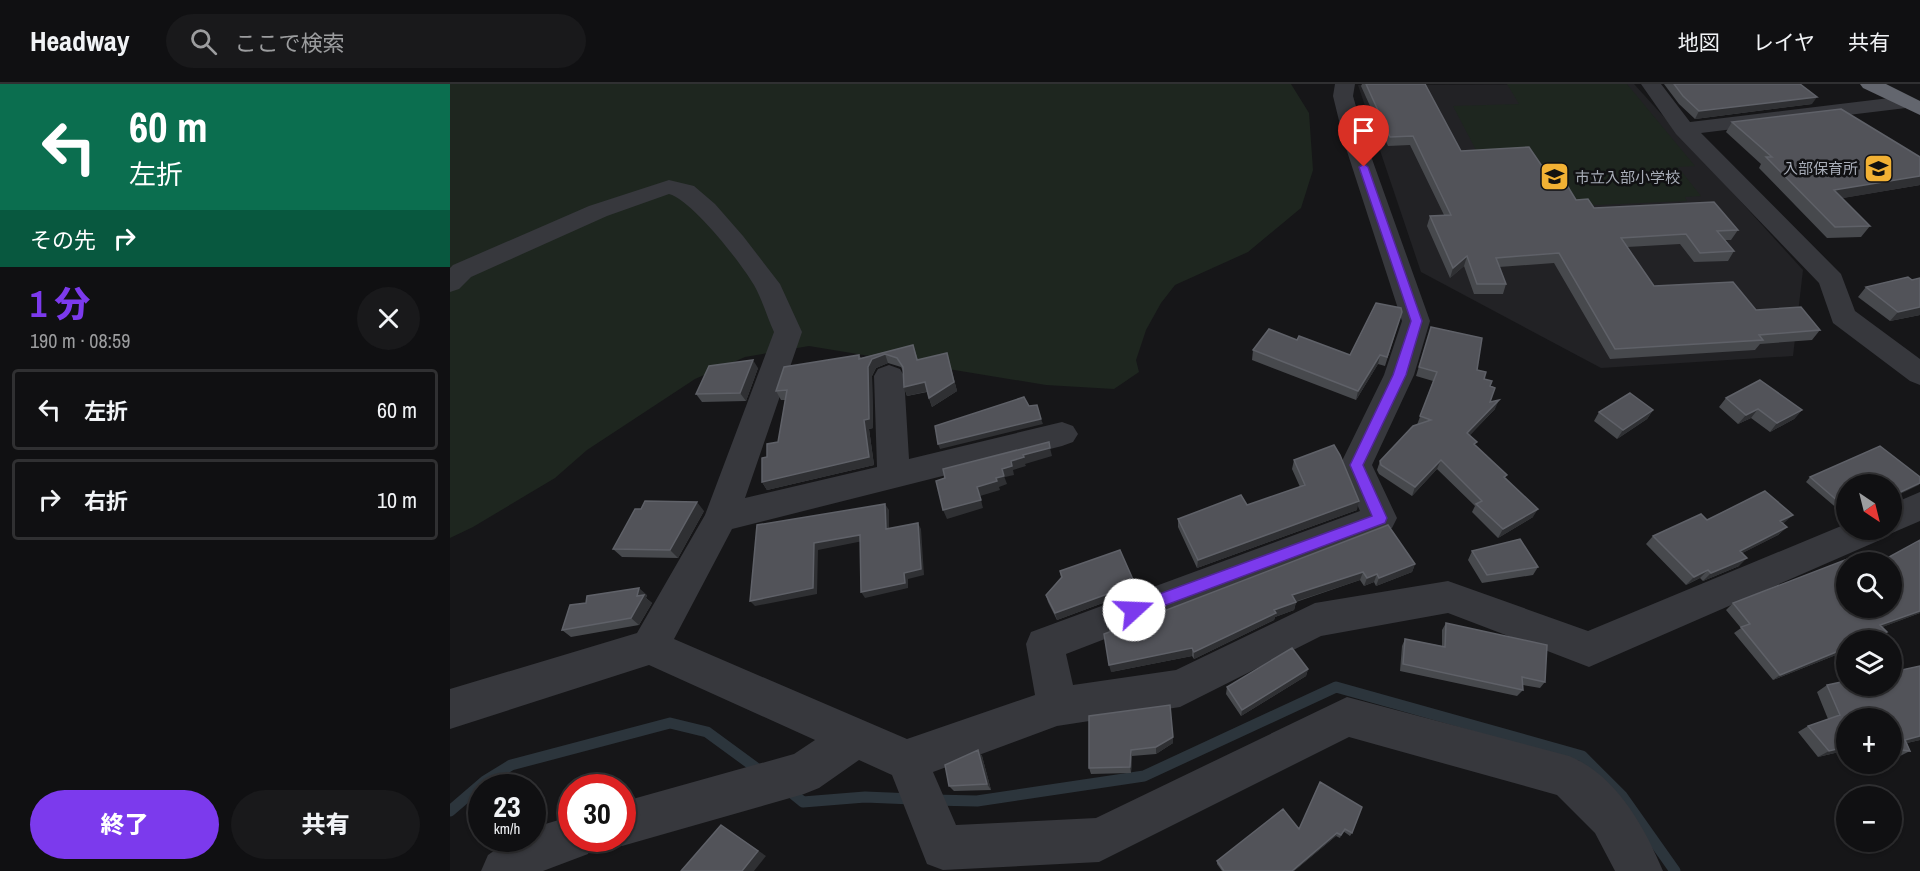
<!DOCTYPE html>
<html lang="ja">
<head>
<meta charset="utf-8">
<style>
	:root { --surface:#101012; --page:#19191b; --text:#f1f3f6; --muted:#9c9d9f; --line:#303032; --accent:#7c3aed }
	body { margin:0; font-family:"Archivo Narrow","Noto Sans JP",sans-serif; background:var(--page); color:var(--text); height:100vh; display:flex; flex-direction:column; font-size:22px; white-space:nowrap }
	* { box-sizing:border-box; margin:0 }
	p { font-size:20px; color:var(--muted) }
	.icon { flex:none; width:33px; height:33px; fill:none; stroke:currentColor; stroke-width:2; stroke-linecap:round; stroke-linejoin:round }
	.map { position:relative; flex:1; overflow:hidden }
	.side { display:flex; flex-direction:column; background:var(--surface); width:450px }
	.side>* { flex:none }
	.guide { background:#0b6e4f; color:#fff; overflow:hidden }
	.needle { width:39px; rotate:145deg }
	.tools { position:absolute; left:1386px; top:390px; display:grid; gap:12px }
	.tools a { display:grid; place-items:center; width:66px; height:66px; border-radius:50%; background:var(--surface); box-shadow:0 2px 4px #0004,0 0 0 2px var(--line); font-size:30px }
	.speed { position:absolute; left:18px; top:690px; display:flex; gap:12px; font-size:30px; font-weight:700; text-align:center }
	.speed>* { display:grid; place-content:center; width:78px; height:78px; border-radius:50%; background:var(--surface); box-shadow:0 2px 4px #0004,0 0 0 2px var(--line); line-height:1 }
	.speed small { font-size:15px; font-weight:400 }
	.speed .limit { border:9px solid #d22; background:#fff; color:#111 }
	.pin { position:absolute; display:grid; place-items:center; width:51px; height:51px; color:#fff; margin:-62px -26px; border-radius:50% 50% 50% 0; rotate:-45deg; box-shadow:0 0 6px #0007 }
	.pin .icon { rotate:45deg }
	.me { position:absolute; width:66px; margin:-33px; rotate:70deg; stroke-linejoin:round; filter:drop-shadow(0 0 4px #0008) }
	.turn { display:flex; align-items:center; gap:21px; height:126px; padding:0 30px; font-size:27px }
	.turn .icon { width:78px; height:78px; stroke-width:2.5 }
	.turn b { display:block; font-size:42px; line-height:51px }
	.then { display:flex; align-items:center; height:57px; padding:0 30px; background:#0003; gap:12px; font-size:22px }
	.round { display:grid; place-items:center; flex:none; width:63px; height:63px; border-radius:32px; background:var(--page) }
	.overview { display:flex; align-items:center; justify-content:space-between; height:102px; padding:0 30px }
	h1 { font-size:36px; font-weight:800; line-height:45px; color:var(--accent) }
	.cta { display:flex; gap:12px; margin-top:auto; padding:12px 30px }
	.cta a { flex:1; height:69px; border-radius:36px; background:var(--accent); color:#fff; font-size:24px; font-weight:800; line-height:69px; text-align:center }
	.cta a+a { background:var(--page); color:var(--text) }
	ul { padding:0; list-style:none }
	li { display:flex; align-items:center; gap:18px; height:81px; margin:0 12px 9px; padding:0 18px; border:3px solid var(--line); border-radius:6px }
	li div { flex:1 }
	li b { display:block; font-size:22px }
	li em { font-style:normal }
	header { display:flex; align-items:center; gap:36px; box-sizing:border-box; height:84px; padding:0 30px; background:var(--surface); border-bottom:2px solid var(--line) }
	header strong { font-size:28px }
	nav { display:flex; gap:33px; margin-inline-start:auto; font-size:21px }
	.search { width:420px; height:54px; background:var(--page); display:flex; align-items:center; gap:15px; box-sizing:border-box; padding:0 21px; border-radius:33px; color:var(--muted); font-size:22px }
	main { display:flex; flex:1; min-height:0 }
	.map>svg:first-child { display:block }
</style>
</head>
<body>
<header>
<strong>Headway</strong>
<div class="search"><svg class="icon" aria-label="search" viewBox="0 0 24 24"><circle cx="10" cy="10" r="6"/><path d="M15 15l6 6"/></svg>ここで検索</div>
<nav><a>地図</a><a>レイヤ</a><a>共有</a></nav>
</header>
<main>
<section class="side">
<div class="guide">
<div class="turn"><svg class="icon" aria-label="left" viewBox="0 0 24 24"><path d="M17 20v-9H6M10 6l-5 5 5 5"/></svg><div><b>60 m</b>左折</div></div>
<div class="then">その先<svg class="icon" aria-label="right" viewBox="0 0 24 24"><path d="M7 20v-9h11M14 6l5 5-5 5"/></svg></div>
</div>
<div class="overview"><div><h1>1 分</h1><p>190 m · 08:59</p></div><a class="round"><svg class="icon" aria-label="close" viewBox="0 0 24 24"><path d="M6 6l12 12M18 6L6 18"/></svg></a></div>
<ul>
<li><svg class="icon" aria-label="left" viewBox="0 0 24 24"><path d="M17 20v-9H6M10 6l-5 5 5 5"/></svg><div><b>左折</b></div><em>60 m</em></li>
<li><svg class="icon" aria-label="right" viewBox="0 0 24 24"><path d="M7 20v-9h11M14 6l5 5-5 5"/></svg><div><b>右折</b></div><em>10 m</em></li>
</ul>
<div class="cta"><a>終了</a><a>共有</a></div>
</section>
<div class="map">
<svg width="1470" height="787" viewBox="0 0 1470 787">
	<rect width="100%" height="100%" fill="#161618"/>
	<path fill="#222225" d="M1184,0L1353,186L1343,272L1151,284L971,188L908,1Z"/>
	<path fill="#1e261f" d="M0,0H841L859,29L863,86L851,124L798,168L725,201L711,219L696,246L686,276L689,288L664,305L596,301L359,262L295,273L245,295L137,366L105,394L23,443L0,454Z
		M1057,0H1177L1245,82L1228,83L1251,112L1235,113L1237,117L1126,122L1029,72L1003,22L1069,20Z"/>
	<g fill="none" stroke-linecap="round" stroke-linejoin="round">
		<path stroke="#2c353c" stroke-width="11" d="M337,705L353,718L415,713L463,715
			M483,716L527,717L694,692L886,603L1132,672L1172,712L1225,787
			M0,727L35,697L61,681L220,639L257,648L313,689"/>
		<path fill="#37383d" fill-rule="evenodd" d="M885,0H905L903,12L917,61L980,237L964,291L922,381L947,434L942,444L616,570L623,601L726,586L865,519L998,497L1138,547L1396,440V446H1442V420L1470,408V437L1442,449L1435,447L1430,456L1139,583L998,529L871,552L730,623L607,642L483,688L506,741L646,734L897,613L1119,672C1166,691 1194,742 1213,787H1165L1145,749L1107,711L899,653L649,778L493,786L477,780L442,691L409,676L369,704L354,710L172,762L156,754H172V718L344,670L365,656L199,581L0,645V605L187,549L255,431L324,248C317,233 312,215 304,201C291,179 242,116 219,110L157,132L21,193L9,205L0,208V184L3,181L139,122L219,96L244,102L265,120L293,152L330,200L352,248L295,414L427,383L424,292L428,285L439,281L450,285L454,292L459,375L612,338L623,342L628,350L623,358L612,362L282,445L224,555L457,655L585,611L576,560L581,548L910,427L890,381L934,291L952,237L895,61L883,12Z
			M1191,0H1211L1240,38L1456,12L1463,14L1466,18L1463,22L1456,24L1251,49L1391,190L1405,227L1470,275V301L1460,297L1383,239L1369,199L1226,50Z
			M122,732V754H144L138,770L93,787H31L38,771L62,754H82V744Z"/>
		<path fill="#63666e" fill-rule="evenodd" d="M1410,0H1436L1470,17V31L1413,4Z"/>
	</g>
	<path fill="#47494d" d="M912,0H975L1011,67L1096,88L1126,116L1144,124L1288,146L1281,156H1275L1284,167L1278,177L1244,178L1230,160L1177,163L1204,202L1306,226L1370,246L1362,256L1310,260L1305,266L1160,275L1104,179L1049,183L1056,200L1053,210H1024L1014,182L1000,194L977,142L980,132L994,131L960,61L938,62L911,2Z
		M1214,0H1350L1362,20L1245,35L1229,20Z
		M1282,38L1470,73V101L1392,114L1420,142L1411,153L1377,154L1309,84L1311,80L1276,48Z
		M1416,203L1470,231L1440,237L1408,213Z
		M952,228L935,282L928,280L906,316L802,276L803,266L847,256L900,271Z
		M981,243L1027,286L1040,302V318L1045,325L1019,352L1026,362L1057,391L1055,394L1083,433L1048,454L1022,428L1025,422L987,385L962,412L929,390L927,386L930,377L967,341L983,297L966,292Z
		M463,261L468,276L497,269L507,307L482,323L477,308L457,312L454,303L453,287L451,283L438,279L426,284L422,292L423,344L419,345L424,381L317,406L312,398L317,373L328,358L335,316H331L326,307L409,271L411,274Z
		M308,284L296,317L252,318L246,310Z
		M1276,314L1352,326L1344,335L1320,348L1301,334L1288,340L1269,323Z
		M1203,326L1197,335L1167,355L1144,337L1149,328Z
		M844,376L907,426L747,484L728,443V435L797,421L850,403L842,385Z
		M1360,393L1469,401L1396,400V432L1356,398Z
		M254,427L228,474L172,473L163,465Z
		M1257,436L1333,439L1337,443L1328,451L1292,469L1289,482L1253,497L1250,494L1236,501L1196,460L1203,452Z
		M938,441L965,480L962,488L926,502L924,498L914,502L910,496L846,518L844,526L825,533L824,536L744,575L742,572L661,588Z
		M1022,467L1088,483L1083,491L1032,499L1018,476Z
		M1396,478L1470,529L1432,543L1428,554L1421,556H1396V567L1323,596L1284,549L1291,544L1276,526L1283,519Z
		M610,487L685,507L607,536L598,518L596,511L611,494Z
		M197,511L196,514L202,519L189,541L121,553L112,546L136,519Z
		M996,539L1095,598L1090,604L1073,601V606L1067,612L950,587L952,562L955,555L992,562V546Z
		M1470,582V656L1457,659L1460,667L1448,673L1442,672V634H1396V669L1389,668L1368,673L1348,648L1358,642L1378,635L1367,608L1377,601L1396,597V602H1442V588Z
		M858,585L856,592L791,632L776,610L777,603Z
		M639,632L723,653V659L706,670L682,672L681,689L641,690L639,684Z
		M528,666L532,672L541,706L504,707L499,702Z
		M870,698L902,749L900,752L893,747L890,754L886,752L844,787H772L767,780V777L849,745Z"/>
	<path fill="#2f3033" d="M1367,13L1362,20L1245,35L1249,27Z
		M1470,92V101L1376,117L1384,106Z
		M1017,172L1014,182L1000,194L1003,184Z
		M1470,223V231L1440,237L1448,228Z
		M497,269L507,307L482,323L479,314Z
		M435,270L438,279L426,284L422,292L423,344L419,345L424,381L317,406L312,398L414,336L418,283L422,275Z
		M930,271L928,280L906,316L908,307Z
		M303,276L308,284L296,317L290,309Z
		M475,298L479,307L457,312L454,303Z
		M1049,316L1045,325L1013,358L1017,349Z
		M1308,325L1301,334L1288,340L1296,331Z
		M1203,326L1197,335L1167,355L1173,346Z
		M1352,326L1344,335L1320,348L1327,339Z
		M591,335L593,340L490,365L488,360Z
		M600,364L602,372L575,380L576,382L563,386L564,391L555,393L552,385L561,377L573,371Z
		M991,376L987,385L962,412L965,403Z
		M554,392L557,400L549,403L550,406L530,412L533,424L497,435L493,426L527,403L546,394Z
		M1470,399L1469,401L1442,414V412Z
		M909,417L907,426L747,484L748,476Z
		M247,418L254,427L228,474L220,466Z
		M435,420L439,426V451L436,445Z
		M1088,425L1083,433L1048,454L1053,445Z
		M1343,431L1334,439L1322,445L1330,437Z
		M468,439L471,445L474,491L458,495V504L415,514L411,508L454,489Z
		M1337,443L1328,451L1281,475L1290,467Z
		M410,451L413,457L368,466L367,510L305,522L300,517L364,459Z
		M1297,474L1289,482L1253,497L1261,489Z
		M965,480L962,488L926,502L929,494Z
		M1258,486L1250,494L1236,501L1244,493Z
		M913,488L910,496L841,519L842,511Z
		M927,490L924,498L914,502L917,494Z
		M685,500V507L607,536L605,529Z
		M189,504L197,511L196,514L202,519L189,541L181,534Z
		M846,518L844,526L825,533L824,536L744,575V568L824,526Z
		M1470,527V529L1422,547L1430,541Z
		M1437,548L1428,554L1421,556H1415Z
		M742,564V572L661,588L659,581Z
		M1396,564V567L1323,596L1330,591Z
		M858,585L856,592L791,632L792,626Z
		M1470,652V656L1443,662L1455,656Z
		M723,653V659L706,670V663Z
		M1396,663V664L1389,668L1368,673L1379,667Z
		M528,666L532,672L541,706L537,700Z
		M681,666L682,672L681,689L680,683Z
		M271,741L316,772L304,787H292Z
		M887,749L886,752L844,787H842Z"/>
	<path fill="#525359" stroke="#5f6168" stroke-width="1.5" d="M916,0H975L1011,67L1079,63L1096,88H1109L1126,116L1138,115L1144,124L1264,118L1288,146L1267,147L1284,167L1250,169L1236,150L1171,154L1204,202L1283,198L1306,226L1351,223L1370,246L1309,251L1313,256L1165,265L1109,169L1046,174L1056,200H1027L1017,172L1003,184L980,132L1001,131L963,52L940,53Z
		M1224,0H1350L1367,13L1249,27L1233,12Z
		M1391,25L1470,73V92L1384,106L1420,142L1385,143L1316,73H1322L1282,38Z
		M1458,193L1462,196L1470,194V223L1448,228L1416,203Z
		M926,219L951,224L952,228L937,273L930,271L908,307L803,266L819,245L847,256L849,252L900,271Z
		M981,243L1032,254L1027,286L1036,288L1034,295L1042,297L1040,302L1045,304L1040,318L1049,316L1017,349L1027,358L1024,360L1057,391L1054,393L1088,425L1053,445L1026,420L1032,417L991,376L965,403L931,381L930,377L963,342L981,336L970,332L987,288L969,283Z
		M463,261L467,276L497,269L504,298L479,314L475,298L454,303L453,283L447,274L435,270L422,275L418,283L419,335L414,336L419,373L312,398V374L317,373V360L328,358L337,306L326,307L334,283L409,271V275Z
		M303,276L290,309L246,310L259,282Z
		M1310,296L1352,326L1327,339L1308,325L1296,331L1276,314Z
		M1180,309L1203,326L1173,346L1149,328Z
		M574,313L579,322L587,321L591,335L488,360L485,342Z
		M599,358L600,364L573,371L574,373L561,377L562,382L552,385L554,392L546,394L547,397L527,403L531,416L493,426L486,397L495,394L493,385Z
		M884,361L890,371L909,417L748,476L728,435L791,411L797,421L855,401L844,376Z
		M1430,362L1470,393V399L1442,412V400H1396V424L1360,393Z
		M1315,407L1343,431L1330,437L1337,443L1290,467L1297,474L1261,489L1258,486L1244,493L1203,452L1251,430L1257,436Z
		M195,417L247,418L220,466L163,465L185,425H191Z
		M435,420L436,445L468,439L471,485L454,489L455,499L411,508L410,451L364,459L363,504L300,517L307,441Z
		M938,441L965,480L929,494L927,490L917,494L913,488L842,511L846,518L824,526L826,529L744,568L742,564L659,581L654,550Z
		M1070,455L1088,483L1037,491L1022,467Z
		M1470,456V527L1430,541L1437,548L1415,556H1396V564L1330,591L1291,543L1300,540L1283,519L1400,474L1405,478H1396V524H1442V478H1430Z
		M670,466L685,500L605,529L596,511L612,493L610,487Z
		M189,504L187,512L194,511L181,534L112,546L120,521L136,519L137,512Z
		M996,539L1097,561L1095,598L1072,593L1073,606L953,580L955,555L995,563Z
		M842,564L858,585L792,626L777,603Z
		M1470,582V652L1455,656L1460,667L1442,665V634H1396V663L1379,667L1358,642L1390,631L1377,601L1396,597V602H1442V588Z
		M720,621L723,653L706,663L681,666L680,683L639,684V632Z
		M528,666L537,700L499,702L495,681Z
		M870,698L912,723L902,749L895,745L891,751L887,749L842,787H774L767,777L833,725L849,745Z
		M271,741L308,767L292,787H231Z"/>
	<path fill="#7c3aed" stroke="#51269a" stroke-width="1.5" d="M914,80L918,83L972,237L956,291L913,381L937,434L935,439L684,533L679,531L677,526L679,521L922,432L900,381L943,291L961,237L909,83Z"/>
	<defs>
		<symbol id="school-square" viewBox="-11 -11 22 22"><rect x="-9" y="-9" width="18" height="18" rx="4" fill="#f2b134" stroke="#111113"/><path d="M0-5L7-2L0 1L-7-2ZM-4 1L0 2.5L4 1V4Q0 6-4 4Z" fill="#111"/></symbol>
	</defs>
	<g fill-rule="evenodd">
		<use href="#school-square" x="1412" y="68" width="33" height="33"/>
		<use href="#school-square" x="1088" y="76" width="33" height="33"/>
	</g>
	<g text-anchor="middle" dominant-baseline="central" stroke-width="5" stroke-linejoin="round" paint-order="stroke">
		<g font-size="15" fill="#a8adb8" stroke="#111113" text-anchor="end">
			<text x="1408" y="84">入部保育所</text>
			<text x="1125" y="93" text-anchor="start">市立入部小学校</text>
		</g>
	</g>
</svg>
<div class="tools">
<a><svg class="needle" viewBox="-14 -14 28 28"><path d="M0-13l5 13h-10z" fill="#e53935"/><path d="M0 13l5-13h-10z" fill="#9c9d9f"/></svg></a>
<a><svg class="icon" aria-label="search" viewBox="0 0 24 24"><circle cx="10" cy="10" r="6"/><path d="M15 15l6 6"/></svg></a>
<a><svg class="icon" aria-label="layers" viewBox="0 0 24 24"><path d="M12 4l9 5-9 5-9-5zM3 14l9 5 9-5"/></svg></a>
<a>+</a>
<a>−</a>
</div>
<div class="speed"><div>23<small>km/h</small></div><div class="limit">30</div></div>
<div class="pin" style="left:914px;top:83px;background:#d93025"><svg class="icon" aria-label="arrive" viewBox="0 0 24 24"><path d="M6 21V4h12l-3 4 3 4H6"/></svg></div>
<svg class="me" style="left:684px;top:526px" viewBox="-20 -20 40 40"><circle r="19" fill="#fff"/><path d="M0-13L10 11 0 6-10 11z" fill="#7c3aed"/></svg>
</div>
</main>
</body>
</html>
